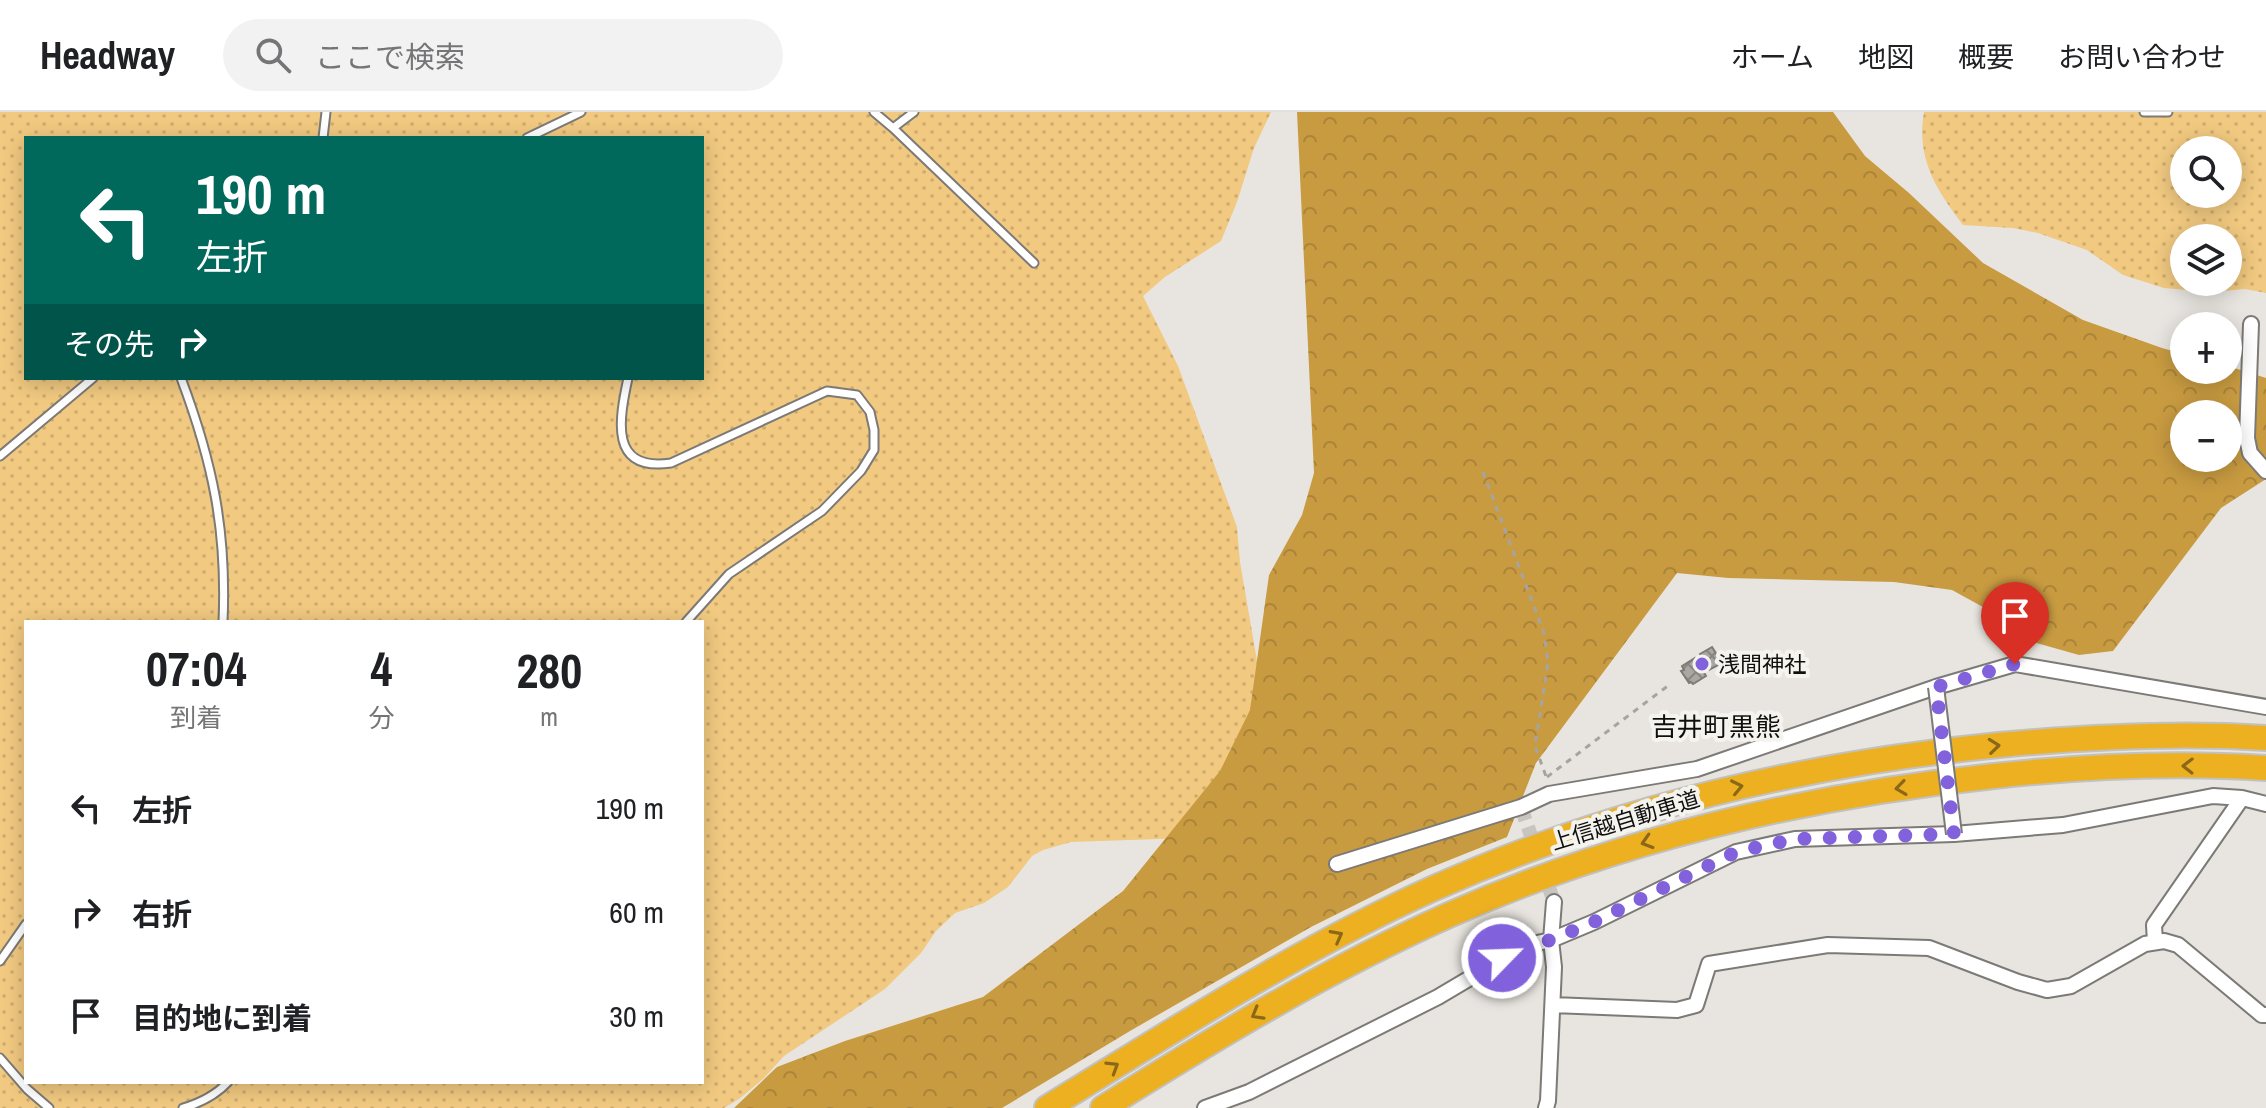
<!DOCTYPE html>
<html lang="ja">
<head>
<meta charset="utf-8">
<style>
	:root { --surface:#fff; --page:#f2f2f2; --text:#202124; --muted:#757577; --line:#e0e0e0 }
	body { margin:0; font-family:"Archivo Narrow","Noto Sans JP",sans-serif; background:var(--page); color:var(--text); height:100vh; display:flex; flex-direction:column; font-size:30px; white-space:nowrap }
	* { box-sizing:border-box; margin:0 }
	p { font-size:26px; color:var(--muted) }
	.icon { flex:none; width:44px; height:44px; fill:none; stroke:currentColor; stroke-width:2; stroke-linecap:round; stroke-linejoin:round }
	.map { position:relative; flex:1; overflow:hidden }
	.details { position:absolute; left:24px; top:508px; width:680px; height:464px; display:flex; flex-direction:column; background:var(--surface); border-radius:0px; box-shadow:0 4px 20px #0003 }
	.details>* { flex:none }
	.hud { position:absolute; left:24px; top:24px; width:680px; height:244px; border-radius:0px; box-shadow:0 4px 20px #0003; background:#00695c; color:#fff; overflow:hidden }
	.fabs { position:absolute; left:2170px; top:24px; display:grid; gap:16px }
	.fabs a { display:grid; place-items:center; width:72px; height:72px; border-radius:50%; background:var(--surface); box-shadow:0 4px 20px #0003; font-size:40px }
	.pin { position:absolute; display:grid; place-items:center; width:68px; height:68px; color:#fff; margin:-82px -34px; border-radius:50% 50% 50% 0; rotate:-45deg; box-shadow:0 0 8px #0007 }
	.pin .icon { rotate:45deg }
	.me { position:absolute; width:88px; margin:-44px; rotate:66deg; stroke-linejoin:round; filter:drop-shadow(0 0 6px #0008) }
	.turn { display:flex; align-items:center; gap:28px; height:168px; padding:0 40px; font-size:36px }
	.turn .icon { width:104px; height:104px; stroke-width:2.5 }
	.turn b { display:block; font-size:56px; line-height:68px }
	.then { display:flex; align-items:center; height:76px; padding:0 40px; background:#0003; gap:16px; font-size:30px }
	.eta { display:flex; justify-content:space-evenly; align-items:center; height:136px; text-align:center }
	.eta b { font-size:48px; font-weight:700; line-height:56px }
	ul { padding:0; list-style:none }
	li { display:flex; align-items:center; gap:24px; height:104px; padding:0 40px }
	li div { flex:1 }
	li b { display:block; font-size:30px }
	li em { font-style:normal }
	header { display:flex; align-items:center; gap:48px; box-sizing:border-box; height:112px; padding:0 40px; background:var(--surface); border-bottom:2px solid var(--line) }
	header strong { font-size:38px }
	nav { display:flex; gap:44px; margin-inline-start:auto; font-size:28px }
	.search { width:560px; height:72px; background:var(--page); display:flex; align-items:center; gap:20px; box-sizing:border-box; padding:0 28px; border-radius:44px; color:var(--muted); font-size:30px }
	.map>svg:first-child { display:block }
</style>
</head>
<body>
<header>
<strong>Headway</strong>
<div class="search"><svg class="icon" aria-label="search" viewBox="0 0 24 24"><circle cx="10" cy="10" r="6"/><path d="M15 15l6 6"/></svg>ここで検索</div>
<nav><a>ホーム</a><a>地図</a><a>概要</a><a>お問い合わせ</a></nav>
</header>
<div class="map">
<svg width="2266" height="996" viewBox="0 0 2266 996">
	<defs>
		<pattern id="grass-dots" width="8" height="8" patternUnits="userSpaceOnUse" patternTransform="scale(2)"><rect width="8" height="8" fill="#f1c980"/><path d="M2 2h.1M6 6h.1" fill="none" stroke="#ceab6d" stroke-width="1.8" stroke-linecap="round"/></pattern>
		<pattern id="forest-crowns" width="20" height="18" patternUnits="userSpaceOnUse" patternTransform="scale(2)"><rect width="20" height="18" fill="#c89b41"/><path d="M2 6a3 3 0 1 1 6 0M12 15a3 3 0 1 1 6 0" fill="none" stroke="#ab8438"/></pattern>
		<pattern id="building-cross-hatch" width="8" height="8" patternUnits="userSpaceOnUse" patternTransform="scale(2)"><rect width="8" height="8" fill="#aaa7a2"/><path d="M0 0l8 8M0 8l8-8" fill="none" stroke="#898682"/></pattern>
	</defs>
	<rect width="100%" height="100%" fill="#e8e5e0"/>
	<path fill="url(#grass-dots)" fill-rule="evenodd" d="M0,0H1271L1254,36L1237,90L1221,129L1165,165L1143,184L1178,254L1237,415L1240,450L1262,578L1218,725L1071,730L1043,738L1032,744L1008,775L984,791L955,801L936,819L921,841L885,877L784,944L763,967L739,987L724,996H0ZM26,26H702V266H26ZM26,510H702V970H26Z
		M1924,0H2266V181L2245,177L2210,180L2164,176L2123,163L2087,138L2038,121L2013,116L1963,113C1936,77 1916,47 1924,0ZM2184,38H2228V82H2184ZM2184,126H2228V170H2184Z"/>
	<path fill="url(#forest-crowns)" fill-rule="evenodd" d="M1297,0H1833L1865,44L1909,81L1983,151L2083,208L2162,236L2184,242V258H2228V254L2266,266V367L2221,396L2113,539L2079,543L2026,528L1992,500L1952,478L1894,470L1728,466L1677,461L1536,651L1507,725L1427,757L1311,815L1130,919L1002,996H734L777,955L845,929L983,885L1123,779L1220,659L1250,598L1269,463L1302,403L1314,361ZM2184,302H2228V346H2184Z"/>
	<path fill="url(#building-cross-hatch)" stroke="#7d7b76" stroke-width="2" d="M1712,535L1722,551L1709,558L1707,554L1702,557L1706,564L1693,572L1691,570L1689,571L1681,559L1684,558L1682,554L1695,546L1697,550L1703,547L1700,542Z"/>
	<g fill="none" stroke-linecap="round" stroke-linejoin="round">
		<path stroke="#c8c5c0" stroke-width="14" stroke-dasharray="14 7" stroke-linecap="butt" d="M1521,695L1554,790"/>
		<defs>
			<path id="lane" d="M874,0L893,16L1034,151
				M2144,0H2168
				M893,16L914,0
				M323,26L326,0
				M527,26L581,0
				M181,266C213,351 227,419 223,510
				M628,266C619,308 609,360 671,351L827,279L857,283L870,300L874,318V338L861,359L822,399L729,462L686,510
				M0,344L93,266
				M0,849L26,812
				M0,946L27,977L49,996
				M183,996C200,991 216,983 228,970"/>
			<path id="street" d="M2251,212L2247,326L2250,341L2266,359
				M1337,752L1521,695L1549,682L1697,657L1936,575L2015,552L2266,595
				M2155,830L2154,813L2242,686
				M1553,893L1677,898L1696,893L1709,852L1828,833L1929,836L2018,870L2047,878L2071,874L2145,832L2164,829L2178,833L2262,903H2266
				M1205,996L1249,980L1438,885L1524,834L1551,828L1594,810L1736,740L1795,727L1954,722L2063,713L2213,684L2242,686L2266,692
				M1546,996L1548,989L1554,855L1551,828L1554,790"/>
			<path id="highway" d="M1047,996C1173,919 1297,838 1432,777C1611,697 1804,652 1999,633C2087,625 2177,620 2266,626
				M1103,996C1215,926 1328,857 1449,803C1622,726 1806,684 1994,664C2084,654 2175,650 2266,656"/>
		</defs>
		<use href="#lane" stroke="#7c7a76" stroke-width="11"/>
		<use href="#street" stroke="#7c7a76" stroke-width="18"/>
		<use href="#highway" stroke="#c1c1c0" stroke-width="28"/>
		<path stroke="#a6a4a0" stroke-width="3" stroke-dasharray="6 6" stroke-linecap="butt" d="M1483,360L1544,521L1548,550L1535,634L1547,667
			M1547,665L1669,573"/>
		<use href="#lane" stroke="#fff" stroke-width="7"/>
		<use href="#street" stroke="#fff" stroke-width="14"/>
		<use href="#highway" stroke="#edb021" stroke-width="24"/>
		<defs>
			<path id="street-bridge" d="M1936,575L1954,722"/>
		</defs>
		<use href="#street-bridge" stroke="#7c7a76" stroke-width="18" stroke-linecap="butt"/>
		<use href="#street-bridge" stroke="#fff" stroke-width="14"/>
	</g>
	<defs><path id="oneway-chevron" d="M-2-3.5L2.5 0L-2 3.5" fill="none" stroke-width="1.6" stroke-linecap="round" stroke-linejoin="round" transform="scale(2)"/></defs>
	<g stroke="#8a6818">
		<use href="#oneway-chevron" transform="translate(1994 634) rotate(-6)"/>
		<use href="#oneway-chevron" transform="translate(2188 654) rotate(-179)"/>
		<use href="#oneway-chevron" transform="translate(1737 675) rotate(-12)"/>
		<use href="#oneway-chevron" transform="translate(1901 676) rotate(172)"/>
		<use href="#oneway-chevron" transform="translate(1647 730) rotate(163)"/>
		<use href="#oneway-chevron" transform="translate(1337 824) rotate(-28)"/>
		<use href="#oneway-chevron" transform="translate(1257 902) rotate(150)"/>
		<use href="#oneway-chevron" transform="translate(1113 955) rotate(-32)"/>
	</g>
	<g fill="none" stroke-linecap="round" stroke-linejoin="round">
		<path stroke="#8161dc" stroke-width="14" stroke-dasharray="0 25.2" d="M1502,846L1524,834L1551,828L1594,810L1736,740L1795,727L1954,722L1936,575L2015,552"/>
	</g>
	<circle fill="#8161dc" stroke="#f5f3ee" stroke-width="3" cx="1702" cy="552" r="8"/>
	<g text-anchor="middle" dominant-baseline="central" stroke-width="8" stroke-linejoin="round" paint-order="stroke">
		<g font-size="22" fill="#100f0d" stroke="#f5f3ee" text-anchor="start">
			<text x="1718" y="552">浅間神社</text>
		</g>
		<g font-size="22" fill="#100f0d" stroke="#f5f3ee">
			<text transform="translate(1625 708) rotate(-17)">上信越自動車道</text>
		</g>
		<g font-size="26" fill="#100f0d" stroke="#f5f3ee">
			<text x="1716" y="614">吉井町黒熊</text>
		</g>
	</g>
</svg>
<div class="fabs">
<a><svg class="icon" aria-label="search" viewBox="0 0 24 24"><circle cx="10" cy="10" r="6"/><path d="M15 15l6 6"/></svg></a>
<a><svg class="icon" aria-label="layers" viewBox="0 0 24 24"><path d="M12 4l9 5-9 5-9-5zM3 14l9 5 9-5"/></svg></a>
<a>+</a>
<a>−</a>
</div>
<div class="pin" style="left:2015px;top:552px;background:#d93025"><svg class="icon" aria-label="arrive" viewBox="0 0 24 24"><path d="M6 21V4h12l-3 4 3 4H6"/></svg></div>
<svg class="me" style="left:1502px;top:846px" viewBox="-20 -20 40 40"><circle r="17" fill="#8161dc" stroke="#fff" stroke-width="3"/><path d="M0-11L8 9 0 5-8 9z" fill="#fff"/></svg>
<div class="hud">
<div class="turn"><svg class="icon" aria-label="left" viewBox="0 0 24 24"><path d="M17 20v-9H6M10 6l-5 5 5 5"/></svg><div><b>190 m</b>左折</div></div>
<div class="then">その先<svg class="icon" aria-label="right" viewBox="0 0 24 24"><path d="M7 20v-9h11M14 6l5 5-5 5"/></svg></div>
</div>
<section class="details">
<div class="eta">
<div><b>07:04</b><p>到着</p></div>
<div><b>4</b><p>分</p></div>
<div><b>280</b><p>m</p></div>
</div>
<ul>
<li><svg class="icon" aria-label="left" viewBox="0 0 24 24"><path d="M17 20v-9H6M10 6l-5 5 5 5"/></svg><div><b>左折</b></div><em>190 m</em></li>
<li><svg class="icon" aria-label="right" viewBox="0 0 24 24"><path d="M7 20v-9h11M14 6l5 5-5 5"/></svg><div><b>右折</b></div><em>60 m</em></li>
<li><svg class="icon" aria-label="arrive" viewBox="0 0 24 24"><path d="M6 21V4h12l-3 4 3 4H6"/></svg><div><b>目的地に到着</b></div><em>30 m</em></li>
</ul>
</section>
</div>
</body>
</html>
